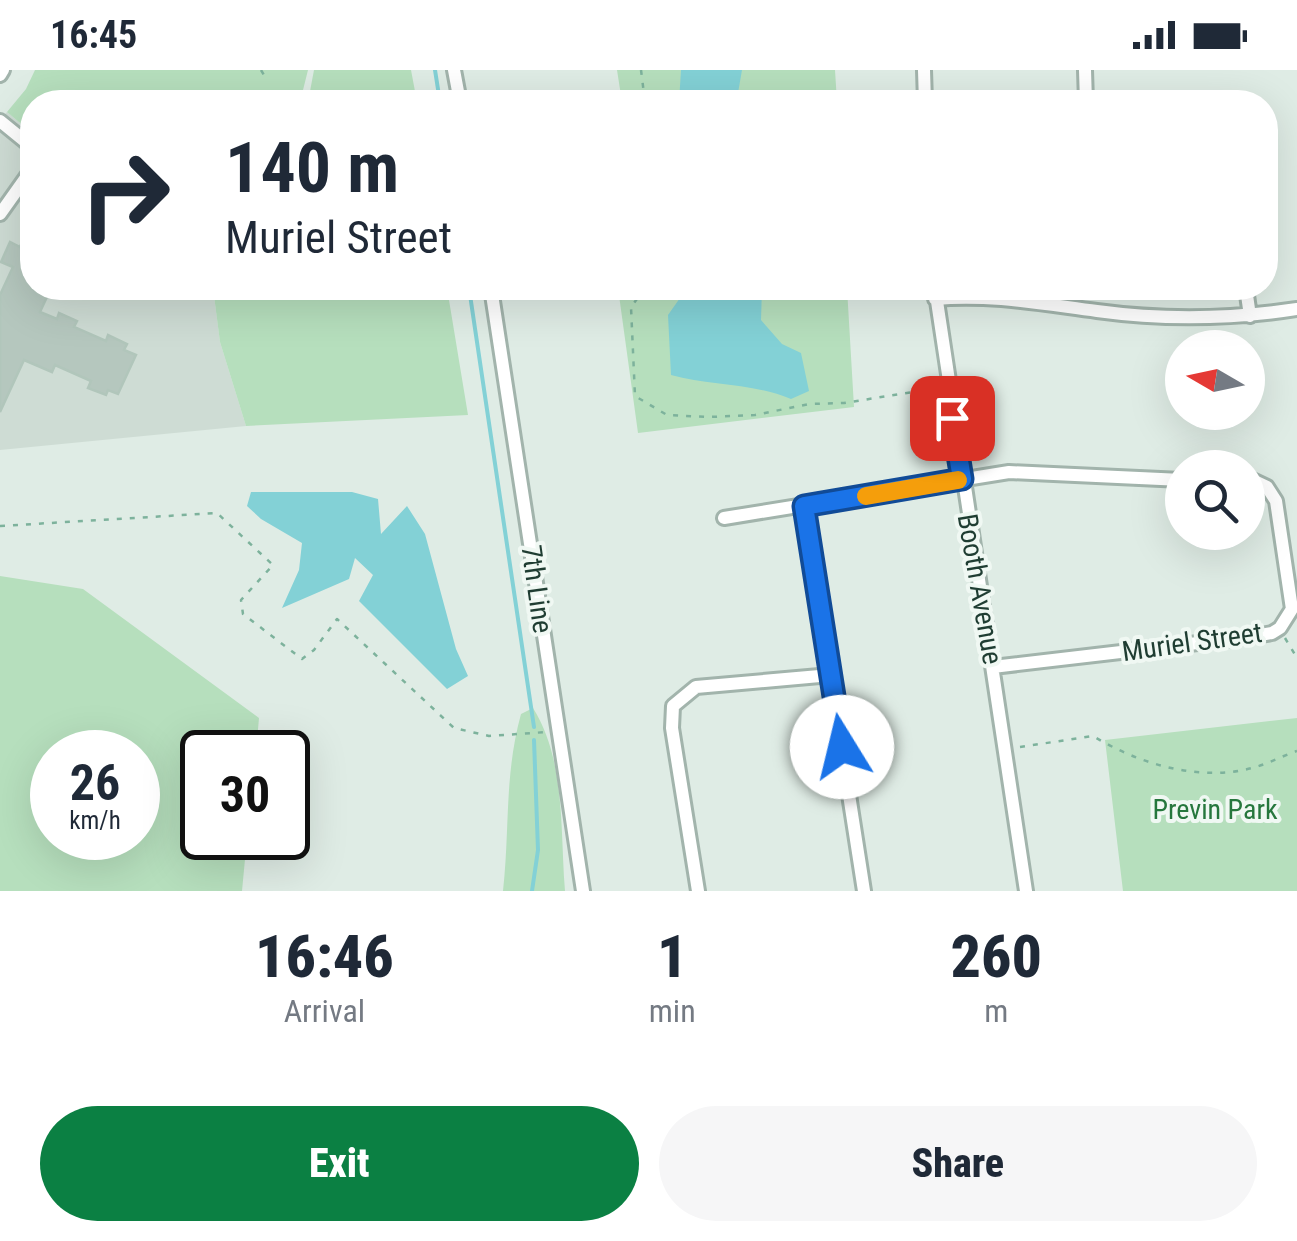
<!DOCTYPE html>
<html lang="en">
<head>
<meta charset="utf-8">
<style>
	:root { --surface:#fff; --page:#f6f6f7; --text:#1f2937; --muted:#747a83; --accent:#0b8043 }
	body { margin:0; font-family:"Roboto Condensed",sans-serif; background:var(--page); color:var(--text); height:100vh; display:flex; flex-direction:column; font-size:38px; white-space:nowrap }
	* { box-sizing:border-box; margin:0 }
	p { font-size:32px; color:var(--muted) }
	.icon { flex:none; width:55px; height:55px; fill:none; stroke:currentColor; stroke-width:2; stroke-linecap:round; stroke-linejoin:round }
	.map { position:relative; height:821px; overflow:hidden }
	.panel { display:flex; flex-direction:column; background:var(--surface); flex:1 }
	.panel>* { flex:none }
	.top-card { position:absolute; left:20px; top:20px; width:1258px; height:210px; border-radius:40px; box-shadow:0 10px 40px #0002; background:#fff; color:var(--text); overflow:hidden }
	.needle { width:65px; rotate:279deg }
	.buttons { position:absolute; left:1165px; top:260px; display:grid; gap:20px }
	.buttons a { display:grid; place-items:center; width:100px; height:100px; border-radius:50%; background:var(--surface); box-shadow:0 10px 40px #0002; font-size:50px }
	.speed { position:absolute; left:30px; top:660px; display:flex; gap:20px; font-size:50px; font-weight:700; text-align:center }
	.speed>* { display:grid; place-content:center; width:130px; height:130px; border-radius:50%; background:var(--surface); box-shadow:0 10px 40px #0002; line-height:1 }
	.speed small { font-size:25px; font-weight:400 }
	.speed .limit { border:5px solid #111; border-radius:15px; background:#fff; color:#111 }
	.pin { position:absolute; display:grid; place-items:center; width:85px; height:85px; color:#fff; margin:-42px; border-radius:20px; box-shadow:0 5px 15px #0006 }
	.me { position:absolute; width:110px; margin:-55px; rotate:351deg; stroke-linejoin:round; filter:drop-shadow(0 0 8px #0008) }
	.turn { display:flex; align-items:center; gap:35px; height:210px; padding:0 40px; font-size:45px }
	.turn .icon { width:130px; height:130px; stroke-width:2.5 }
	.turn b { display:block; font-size:70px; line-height:85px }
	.eta { display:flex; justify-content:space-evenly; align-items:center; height:170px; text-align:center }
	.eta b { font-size:60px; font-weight:800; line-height:70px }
	.button { display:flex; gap:20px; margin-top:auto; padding:20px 40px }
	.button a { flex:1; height:115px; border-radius:60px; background:var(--accent); color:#fff; font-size:40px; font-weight:800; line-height:115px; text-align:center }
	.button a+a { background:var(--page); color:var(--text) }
	.status { display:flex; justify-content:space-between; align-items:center; height:70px; padding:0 50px; background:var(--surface); direction:ltr }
	.status svg { height:28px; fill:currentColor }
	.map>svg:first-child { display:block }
</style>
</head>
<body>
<div class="status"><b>16:45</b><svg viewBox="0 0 49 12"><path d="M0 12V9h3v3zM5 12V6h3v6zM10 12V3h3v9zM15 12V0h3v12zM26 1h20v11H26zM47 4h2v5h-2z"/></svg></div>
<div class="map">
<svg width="1297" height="821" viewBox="0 0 1297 821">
	<rect width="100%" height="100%" fill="#dfece5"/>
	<path fill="#cedcd4" d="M7,42L32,63V218H213L220,272L246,356L0,380V50Z"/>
	<path fill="#b6dfbd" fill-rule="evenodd" d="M35,0H308L300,32H32V63L7,42L26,19Z
		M314,0H411L417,32H308Z
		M617,0H835L837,32H622Z
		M213,218H447L468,345L246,356L220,272Z
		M618,218H847L854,337L638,363Z
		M0,506L83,519L259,648L256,682H202V768H247L242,821H0ZM138,682V768H52V682Z
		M533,638C566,691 560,760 565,821H503C510,759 504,706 521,644Z
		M1297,648V821H1123L1105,670Z"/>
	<path fill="#83d1d6" d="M681,0H742L738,23L746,32H679Z
		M687,218H762L761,250L782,274L801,283L809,321L791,329C754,313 710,316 671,305L668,245Z
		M251,422H352L378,429L381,464L407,436L425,464L456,579L468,606L447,619L359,531L373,505L355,488L349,509L282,538L299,500L302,473L261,449L247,436Z"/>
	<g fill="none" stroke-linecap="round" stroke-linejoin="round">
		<path stroke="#83d1d6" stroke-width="4" d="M435,0L440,32
			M469,218L534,657
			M532,821L538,780L534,670"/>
	</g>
	<path fill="#b5c7be" stroke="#b1c6bb" stroke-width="2.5" d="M23,170L32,174V218H51L40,242L57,249L59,243L77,251L74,257L106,271L108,265L127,274L124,280L136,285L118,324L108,320L106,325L88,318L91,311L55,295L52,302L24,290L0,342V225L13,197L1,192L10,172L20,177Z"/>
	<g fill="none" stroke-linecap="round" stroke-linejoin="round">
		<defs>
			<path id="minor" d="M454,0L460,32
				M924,0L925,32
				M1085,0L1086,32
				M0,5L3,0
				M0,51L32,77
				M0,144L32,99
				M491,218L583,821
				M935,218L1026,821
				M1246,218L1250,246
				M935,229C991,224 1042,234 1097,241C1163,250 1231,249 1297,239
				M804,436L864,821
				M724,448L1009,402L1182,410
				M993,597L1249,567L1272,563L1280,558L1292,539L1276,431L1267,417L1248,408
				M698,821L672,658L673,636L696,617L831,605"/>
		</defs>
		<use href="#minor" stroke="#a2b4ac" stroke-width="18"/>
		<path stroke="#7db29c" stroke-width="2.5" stroke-dasharray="5 8" stroke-linecap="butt" d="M261,0L264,5
			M641,0L645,32
			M645,218L631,237L635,326L667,345L709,347L755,345L809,334L844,333L938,318
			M0,456L217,443L273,495L241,530L243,544L302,589L314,580L337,549L454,658L489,666L547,662
			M1285,568L1297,588
			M1020,677L1093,666C1139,694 1199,712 1252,698C1268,694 1282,686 1297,681"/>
		<use href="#minor" stroke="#fff" stroke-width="12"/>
	</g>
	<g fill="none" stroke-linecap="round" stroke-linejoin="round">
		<defs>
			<path id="route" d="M842,677L804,436L962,409L952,348"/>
		</defs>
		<use href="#route" stroke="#114b97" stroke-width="25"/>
		<use href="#route" stroke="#1a73e8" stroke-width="18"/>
		<path stroke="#f59e0b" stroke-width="18" d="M866,426L958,410"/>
	</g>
	<g text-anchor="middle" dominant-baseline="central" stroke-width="8" stroke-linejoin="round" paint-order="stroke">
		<g font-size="28" fill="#1f3d32" stroke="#f0f8f3">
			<text transform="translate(537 519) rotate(82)">7th Line</text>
			<text transform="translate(980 519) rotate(80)">Booth Avenue</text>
			<text transform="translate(1192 572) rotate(-8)">Muriel Street</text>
		</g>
		<g font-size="28" fill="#26773d" stroke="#f0f8f3">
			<text x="1215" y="739">Previn Park</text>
		</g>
	</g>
</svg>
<div class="buttons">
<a><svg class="needle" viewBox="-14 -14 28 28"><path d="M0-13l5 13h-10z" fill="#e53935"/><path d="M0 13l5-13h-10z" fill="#747a83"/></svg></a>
<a><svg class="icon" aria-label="search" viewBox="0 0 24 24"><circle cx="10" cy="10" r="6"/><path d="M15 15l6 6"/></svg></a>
</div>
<div class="speed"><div>26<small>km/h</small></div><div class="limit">30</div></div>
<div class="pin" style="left:952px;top:348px;background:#d93025"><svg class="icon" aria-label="arrive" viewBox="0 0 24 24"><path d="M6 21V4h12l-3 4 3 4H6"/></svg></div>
<svg class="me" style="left:842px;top:677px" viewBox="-20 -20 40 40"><circle r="19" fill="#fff"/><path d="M0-13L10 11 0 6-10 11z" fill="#1a73e8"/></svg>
<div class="top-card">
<div class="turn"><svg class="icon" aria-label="right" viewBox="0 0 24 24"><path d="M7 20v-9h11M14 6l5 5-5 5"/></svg><div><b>140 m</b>Muriel Street</div></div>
</div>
</div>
<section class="panel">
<div class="eta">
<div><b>16:46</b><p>Arrival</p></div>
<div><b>1</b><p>min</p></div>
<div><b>260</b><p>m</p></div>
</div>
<div class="button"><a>Exit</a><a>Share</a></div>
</section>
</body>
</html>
